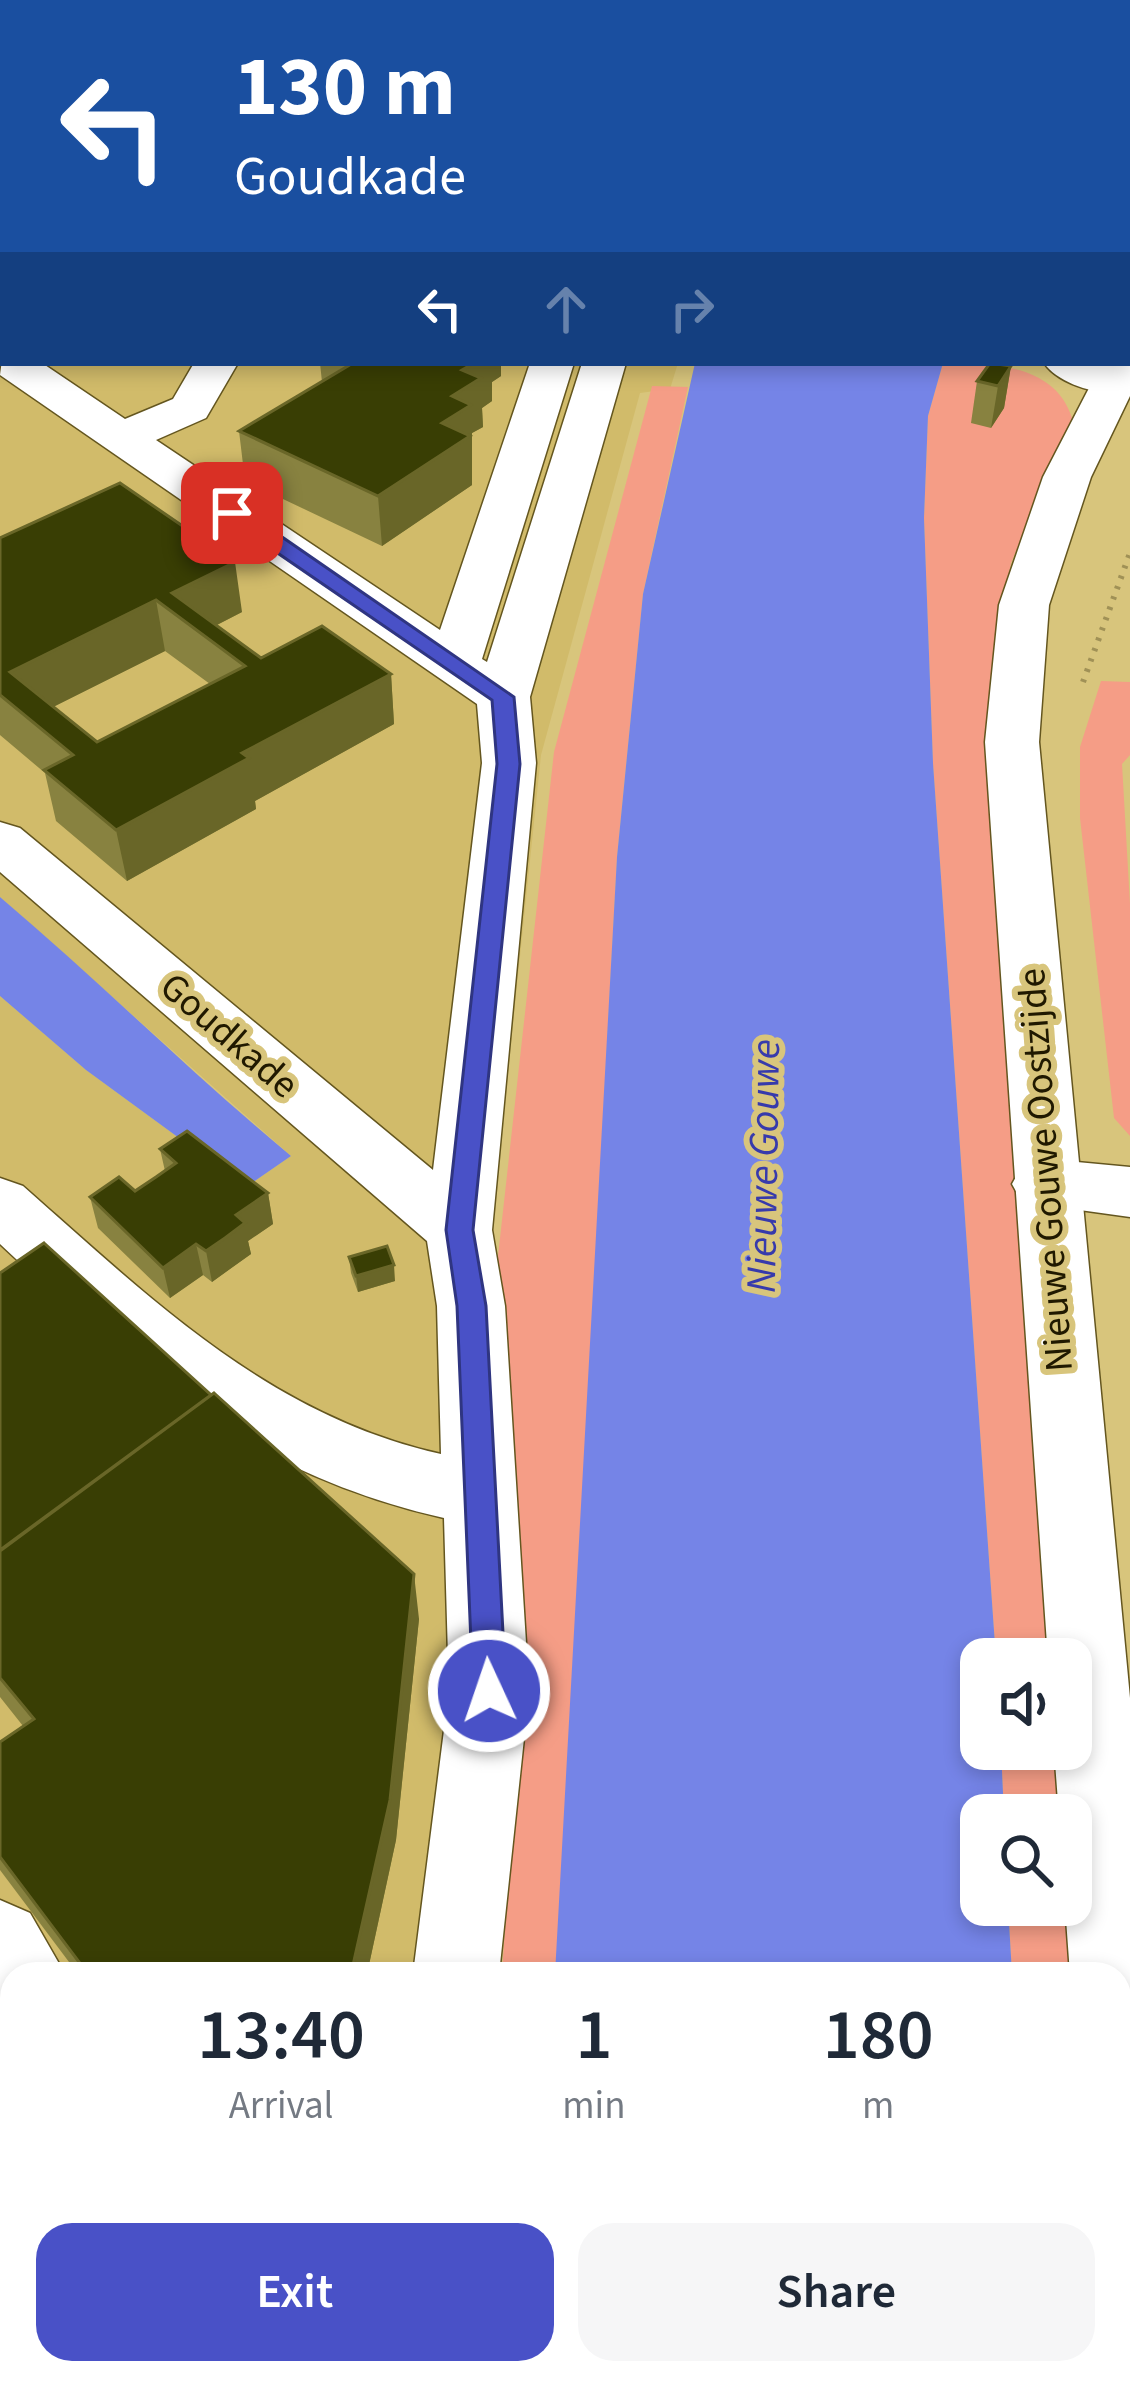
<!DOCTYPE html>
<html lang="en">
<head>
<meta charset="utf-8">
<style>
	:root { --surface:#fff; --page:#f6f6f7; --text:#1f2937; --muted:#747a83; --accent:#4951c7 }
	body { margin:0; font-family:"Source Sans 3",sans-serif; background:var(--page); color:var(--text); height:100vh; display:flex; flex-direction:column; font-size:45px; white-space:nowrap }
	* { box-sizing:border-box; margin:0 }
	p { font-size:39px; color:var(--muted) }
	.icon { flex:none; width:66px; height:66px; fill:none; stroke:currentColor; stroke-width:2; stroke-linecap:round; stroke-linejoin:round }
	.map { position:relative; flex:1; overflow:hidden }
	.panel { position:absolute; left:0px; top:1962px; width:1131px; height:423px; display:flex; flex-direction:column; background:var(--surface); border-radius:36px 36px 0 0; box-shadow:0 6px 18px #0003 }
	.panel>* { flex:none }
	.top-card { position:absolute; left:0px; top:0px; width:1131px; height:366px; box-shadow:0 6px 18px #0003; background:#1a4fa0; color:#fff; overflow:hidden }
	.tools { position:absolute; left:960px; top:1638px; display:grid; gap:24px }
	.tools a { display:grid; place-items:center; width:132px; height:132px; border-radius:24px; background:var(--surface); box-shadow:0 6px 18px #0003; font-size:60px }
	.pin { position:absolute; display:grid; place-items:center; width:102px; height:102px; color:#fff; margin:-51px; border-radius:24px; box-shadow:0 6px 18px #0006 }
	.me { position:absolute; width:132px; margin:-66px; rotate:357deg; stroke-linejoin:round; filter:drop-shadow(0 0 9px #0008) }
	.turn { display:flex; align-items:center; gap:42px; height:252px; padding:0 36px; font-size:54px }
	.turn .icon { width:156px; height:156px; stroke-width:2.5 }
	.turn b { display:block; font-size:84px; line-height:102px }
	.lanes { display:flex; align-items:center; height:114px; padding:0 36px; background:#0003; justify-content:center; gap:60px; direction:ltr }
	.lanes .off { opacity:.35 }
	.eta { display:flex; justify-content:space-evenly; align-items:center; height:204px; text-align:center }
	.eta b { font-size:72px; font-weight:600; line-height:84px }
	.button { display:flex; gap:24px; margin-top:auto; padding:24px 36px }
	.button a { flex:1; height:138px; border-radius:36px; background:var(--accent); color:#fff; font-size:48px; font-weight:600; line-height:138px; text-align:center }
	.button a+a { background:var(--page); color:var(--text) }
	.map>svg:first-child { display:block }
</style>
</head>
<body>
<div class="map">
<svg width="1130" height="2384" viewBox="0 0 1130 2384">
	<rect width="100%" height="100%" fill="#d8c57c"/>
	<path fill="#d1bb6a" d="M0,191L3,363H678L670,389L640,393L541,755L487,1274L502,1863L499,1974H12V2373H431L426,2384H0V996L86,1070L246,1187L291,1156L0,897Z"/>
	<path fill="#f59d86" d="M943,363C992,363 1055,364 1072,418L1011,563L991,676L993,818L1058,1659H996L933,763L924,518L928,416Z
		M652,386L688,387L643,594L617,857L559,1945L555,1974H502L525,1621L497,1265L554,752Z
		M1101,681L1130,682V755L1122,764L1130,904V1136L1114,1118L1080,818V747Z
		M1001,1749H1065L1071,1815H1004Z
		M1008,1905H1071L1079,1974H1012Z"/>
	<path fill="#7584e7" d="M0,0H1130V176L1128,3H3L0,64Z
		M695,363H943L928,416L924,518L933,763L996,1659H981V1749H1001L1004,1815H981V1905H1008L1012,1974H555L617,857L643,594Z
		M0,897C99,981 191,1073 291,1156L246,1187L86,1070L0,996Z
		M478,2373H1029L1030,2384H475Z"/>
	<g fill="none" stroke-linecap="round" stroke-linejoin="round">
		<defs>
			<path id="minor" d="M1130,244V270H1128V244Z
				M3,352V363H42L125,419L173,399L194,363H238L206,418L156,440L440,630L530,363H574L482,659L487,662L582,363H626L530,697L536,763L492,1230L505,1306L529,1691L499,1974H413L449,1691L444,1518C249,1473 142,1376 0,1244V1178L23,1186C151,1299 270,1416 441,1454L437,1306L427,1241L0,872V822L20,828L433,1170L482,763L477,704L0,375Z
				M1044,363H1105L1129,372L1130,390C1106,399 1059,385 1044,363Z
				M1045,1159L1130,1167V1217L1022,1202L1012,1184L1022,1166Z
				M0,1900L30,1913L65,1974H12V2013L0,2008Z
				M259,2373H418L414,2384H263Z"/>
			<path id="major" d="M1130,351V396L1091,477L1049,605L1039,742L1130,1698V2222L1119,2217V1974H1070L1065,1905H1071V1815H1059L1054,1749H1071V1659H1048L985,742L999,605L1043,477L1102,363H1128Z"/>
		</defs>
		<use href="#minor" stroke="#64561f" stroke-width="3"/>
		<use href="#major" stroke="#64561f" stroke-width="3"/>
		<path stroke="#a09156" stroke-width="6" stroke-dasharray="3 8" stroke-linecap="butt" d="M1083,682L1130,553"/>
		<use href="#minor" fill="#fff" fill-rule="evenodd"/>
		<use href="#major" fill="#fff" fill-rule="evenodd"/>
	</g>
	<path fill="#888240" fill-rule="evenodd" d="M320,363H501V376L492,382V401L482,408L483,427L472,433V485L382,546L245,481L239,431L322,382Z
		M1011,366L1004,408L991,428L971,423L977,381Z
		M0,538L242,612L217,625L261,658L391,674L394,724L255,801L256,809L127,881L56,821L45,773L0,735ZM165,651L210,684L97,742L53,707Z
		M160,1149L268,1193L273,1224L248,1241L251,1254L231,1268L212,1282L203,1275L170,1298L98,1228L90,1197L135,1191L165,1171Z
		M349,1257L395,1281L358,1292L351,1273Z
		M0,1273L419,1619L396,1840L367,1974H78L0,1870V1742L23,1726L0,1697Z"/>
	<path fill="#696628" d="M473,363H501V376L492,382V401L482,408L483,427L472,433V485L382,546L378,496L442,423L462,370Z
		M1011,366L1004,408L991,428L998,386Z
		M235,562L242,612L201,633L172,593Z
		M156,600L165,651L29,719L10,672Z
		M391,674L394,724L255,801L256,809L127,881L116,830L242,753Z
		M268,1193L273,1224L248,1241L251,1254L212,1282L206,1251L236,1215Z
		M196,1244L203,1275L170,1298L163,1268Z
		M394,1265L395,1281L358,1292L356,1276Z
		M414,1574L419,1619L396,1840L367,1974H351Z"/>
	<path fill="#393e04" stroke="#696628" stroke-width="3" fill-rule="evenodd" d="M353,363H474L462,370L481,378L452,396L471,405L442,423L470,436L378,496L239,431Z
		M990,363L1011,366L998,386L977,381Z
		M120,483L235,562L172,593L261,658L322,626L391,674L242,753L249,758L116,830L44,770L73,755L0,695V538ZM156,600L245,666L97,742L10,672Z
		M187,1131L268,1193L236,1215L245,1223L225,1238L206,1251L196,1244L163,1268L90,1197L119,1177L135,1191L156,1177L176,1163L160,1149Z
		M44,1243L211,1395L0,1550V1273Z
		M387,1246L394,1265L356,1276L349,1257Z
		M214,1393L414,1574L390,1800L351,1974H88L0,1857V1742L34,1719L0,1678V1551Z
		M0,2052L12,2070V2373H223L231,2384H0Z"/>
	<path fill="#4951c7" stroke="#2f3581" stroke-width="3" d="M225,508H240L514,697L520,764L473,1230L486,1306L506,1691L501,1701L489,1706L478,1701L473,1691L457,1306L446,1230L497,764L492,700L225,517Z"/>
	<g text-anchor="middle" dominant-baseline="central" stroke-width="12" stroke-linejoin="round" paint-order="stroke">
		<g font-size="39" fill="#201900" stroke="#d8c57c">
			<text transform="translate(229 1036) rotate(41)">Goudkade</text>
			<text transform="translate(1046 1170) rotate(-94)">Nieuwe Gouwe Oostzijde</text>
		</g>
		<g font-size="42" font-style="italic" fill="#373aac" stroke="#d8c57c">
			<text transform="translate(764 1166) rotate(-89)">Nieuwe Gouwe</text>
		</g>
	</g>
</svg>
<div class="tools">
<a><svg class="icon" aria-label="sound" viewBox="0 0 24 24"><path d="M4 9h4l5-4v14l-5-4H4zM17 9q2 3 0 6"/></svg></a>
<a><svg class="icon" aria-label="search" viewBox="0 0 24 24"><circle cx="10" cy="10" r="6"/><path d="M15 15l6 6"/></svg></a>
</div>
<div class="pin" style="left:232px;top:513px;background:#d93025"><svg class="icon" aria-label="arrive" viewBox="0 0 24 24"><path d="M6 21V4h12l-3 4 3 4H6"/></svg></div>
<svg class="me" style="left:489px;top:1691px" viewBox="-20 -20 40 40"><circle r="17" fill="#4951c7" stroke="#fff" stroke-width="3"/><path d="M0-11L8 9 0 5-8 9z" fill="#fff"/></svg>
<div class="top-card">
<div class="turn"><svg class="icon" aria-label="left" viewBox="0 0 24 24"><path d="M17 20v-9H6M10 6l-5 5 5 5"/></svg><div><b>130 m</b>Goudkade</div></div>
<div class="lanes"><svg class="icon" aria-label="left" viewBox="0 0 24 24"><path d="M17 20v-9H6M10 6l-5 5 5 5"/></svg><svg class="icon off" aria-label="ahead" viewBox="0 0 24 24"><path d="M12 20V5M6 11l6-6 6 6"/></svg><svg class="icon off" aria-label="right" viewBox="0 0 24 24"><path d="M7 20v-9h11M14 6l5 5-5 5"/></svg></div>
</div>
<section class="panel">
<div class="eta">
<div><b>13:40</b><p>Arrival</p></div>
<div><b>1</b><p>min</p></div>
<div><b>180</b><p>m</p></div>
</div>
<div class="button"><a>Exit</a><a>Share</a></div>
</section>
</div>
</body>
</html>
